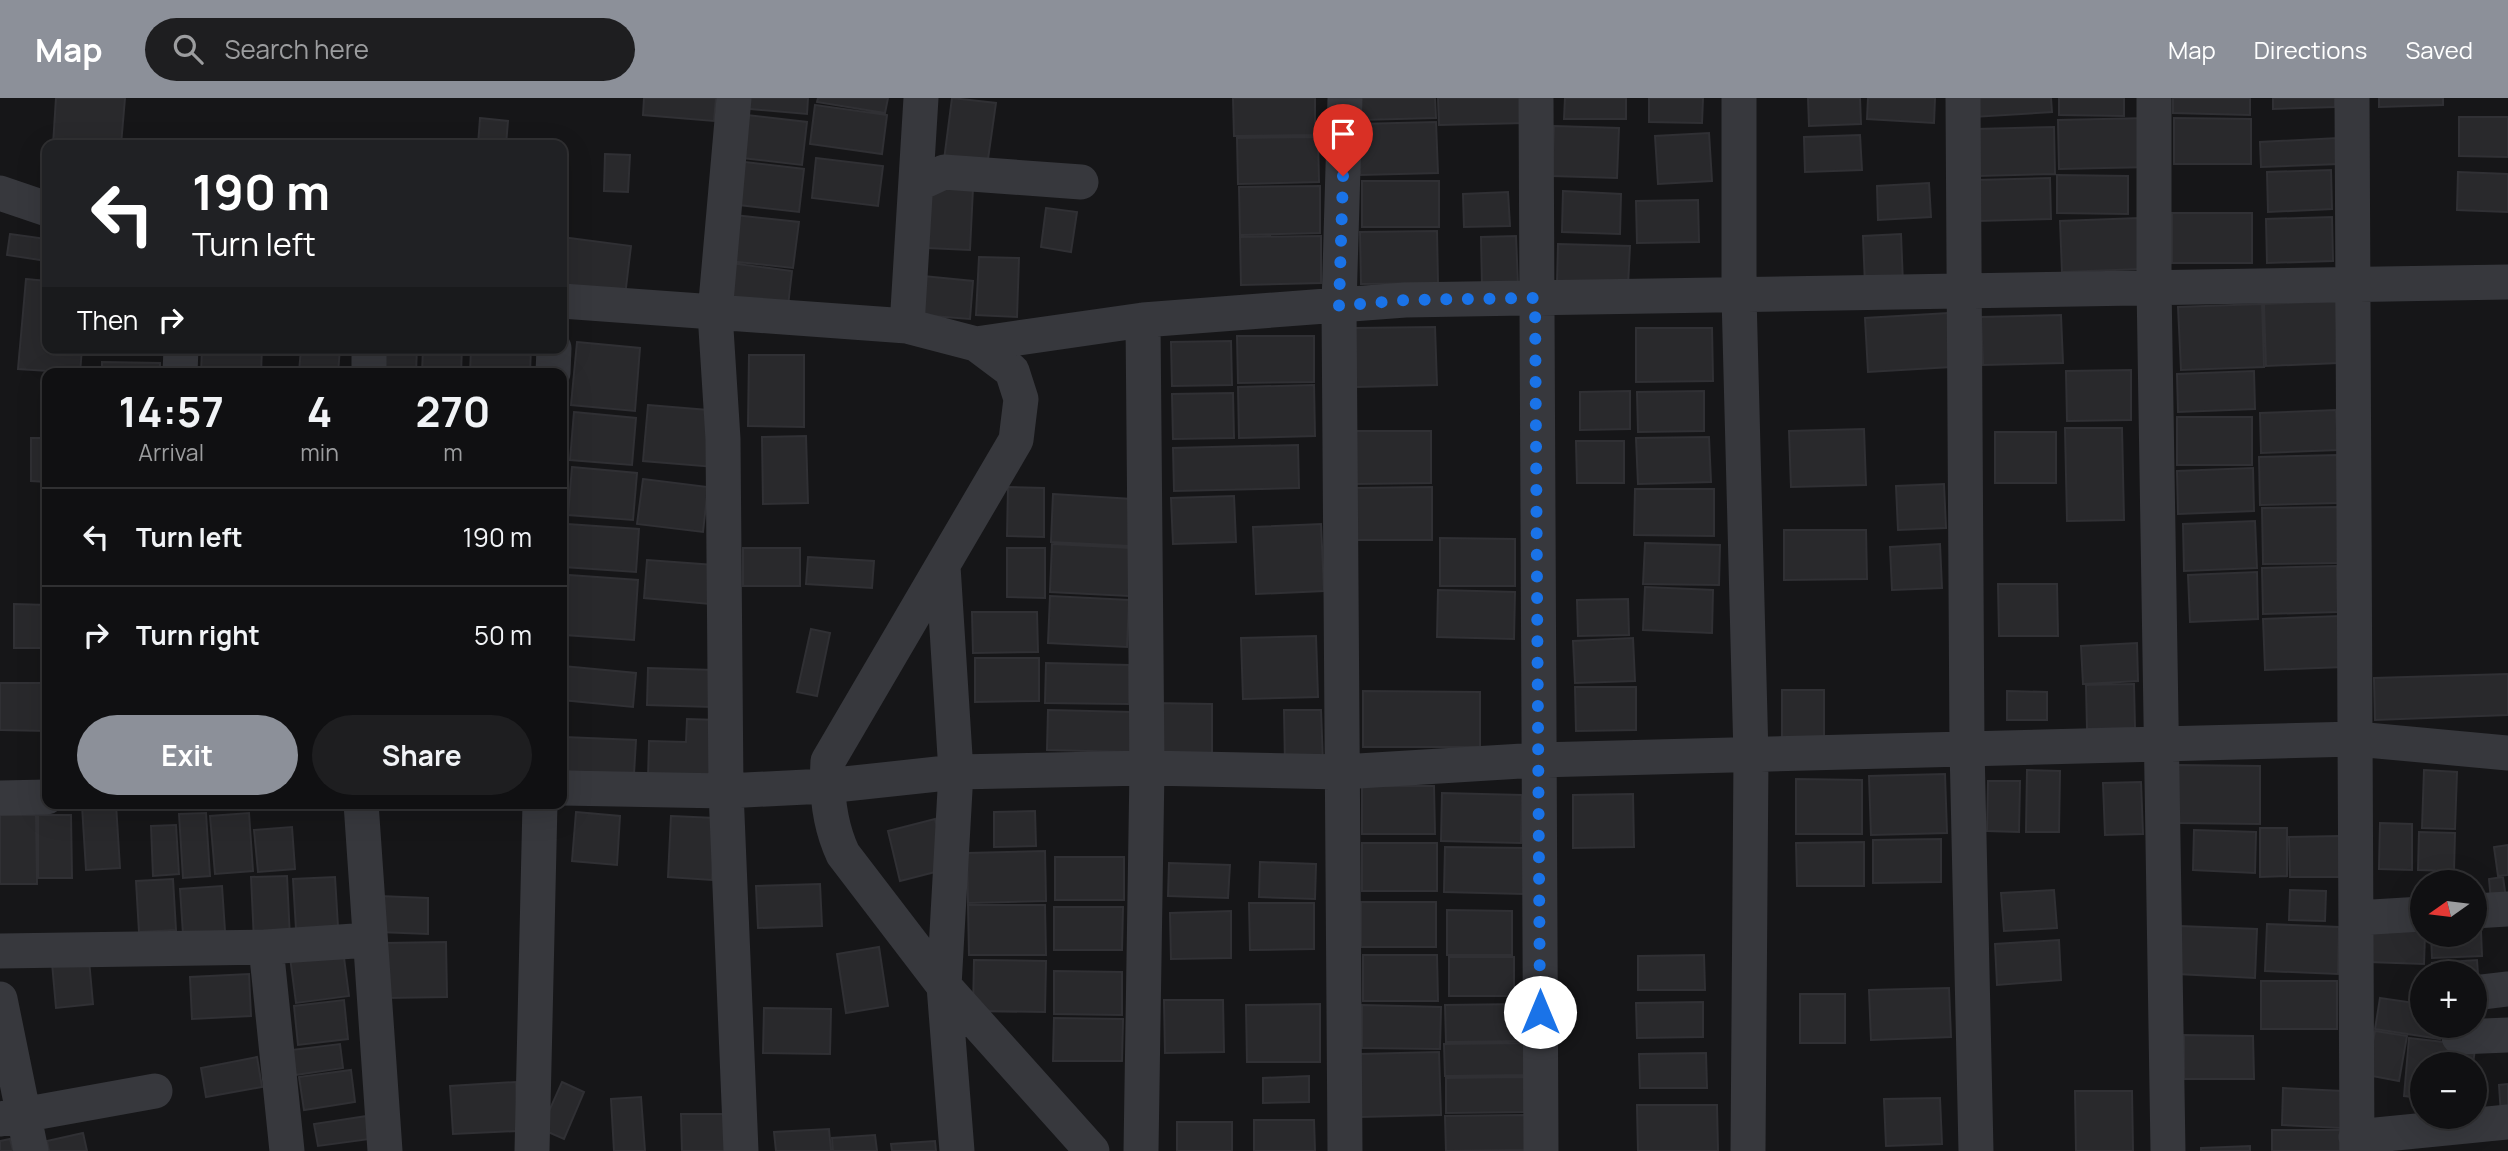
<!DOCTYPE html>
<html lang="en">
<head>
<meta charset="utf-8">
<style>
	:root { --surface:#101012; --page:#1e1e20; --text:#f1f3f6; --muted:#9c9d9f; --line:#303032; --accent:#8c9099 }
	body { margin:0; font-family:Manrope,sans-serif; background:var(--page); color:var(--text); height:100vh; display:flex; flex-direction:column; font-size:26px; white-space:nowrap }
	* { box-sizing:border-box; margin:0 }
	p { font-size:23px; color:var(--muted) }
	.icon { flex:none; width:38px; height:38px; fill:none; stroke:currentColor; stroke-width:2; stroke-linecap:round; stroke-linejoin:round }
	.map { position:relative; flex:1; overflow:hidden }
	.drawer { position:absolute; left:42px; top:270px; width:525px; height:441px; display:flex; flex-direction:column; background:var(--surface); border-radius:14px; box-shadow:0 7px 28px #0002,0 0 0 2px var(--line) }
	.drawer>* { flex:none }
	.guide { position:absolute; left:42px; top:42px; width:525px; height:214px; border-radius:14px; box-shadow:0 7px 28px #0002,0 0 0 2px var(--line); background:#202124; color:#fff; overflow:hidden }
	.needle { width:46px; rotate:256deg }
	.buttons { position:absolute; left:2410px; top:772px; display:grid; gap:14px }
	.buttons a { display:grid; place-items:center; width:77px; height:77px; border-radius:50%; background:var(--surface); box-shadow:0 7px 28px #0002,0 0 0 2px var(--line); font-size:35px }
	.pin { position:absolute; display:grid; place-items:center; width:60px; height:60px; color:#fff; margin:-72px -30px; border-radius:50% 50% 50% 0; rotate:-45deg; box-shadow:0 0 7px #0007 }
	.pin .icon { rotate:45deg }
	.me { position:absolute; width:77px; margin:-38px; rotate:0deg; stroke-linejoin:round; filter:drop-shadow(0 0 5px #0008) }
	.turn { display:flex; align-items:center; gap:24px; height:147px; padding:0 35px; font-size:32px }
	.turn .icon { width:91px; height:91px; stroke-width:2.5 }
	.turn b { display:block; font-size:49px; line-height:60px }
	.then { display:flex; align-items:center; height:66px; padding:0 35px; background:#0003; gap:14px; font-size:26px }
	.eta { display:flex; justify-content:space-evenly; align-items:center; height:119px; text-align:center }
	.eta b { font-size:42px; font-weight:700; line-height:49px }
	.primary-button { display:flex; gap:14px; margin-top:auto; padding:14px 35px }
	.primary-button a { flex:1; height:80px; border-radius:42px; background:var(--accent); color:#fff; font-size:28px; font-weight:700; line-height:80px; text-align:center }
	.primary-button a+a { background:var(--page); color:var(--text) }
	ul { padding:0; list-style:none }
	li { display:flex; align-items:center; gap:21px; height:98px; padding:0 35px; border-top:2px solid var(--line) }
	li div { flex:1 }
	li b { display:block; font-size:26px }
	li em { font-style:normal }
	header { display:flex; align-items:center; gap:42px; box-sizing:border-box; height:98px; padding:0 35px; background:var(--accent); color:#fff }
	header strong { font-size:33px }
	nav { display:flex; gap:38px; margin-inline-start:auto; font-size:24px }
	.search { width:490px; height:63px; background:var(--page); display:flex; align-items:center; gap:18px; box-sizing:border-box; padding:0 24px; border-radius:38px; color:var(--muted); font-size:26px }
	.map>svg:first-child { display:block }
</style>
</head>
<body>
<header>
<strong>Map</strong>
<div class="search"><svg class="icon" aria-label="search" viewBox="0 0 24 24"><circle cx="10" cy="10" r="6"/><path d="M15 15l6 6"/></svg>Search here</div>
<nav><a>Map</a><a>Directions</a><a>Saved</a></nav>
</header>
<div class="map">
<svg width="2508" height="1053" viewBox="0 0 2508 1053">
	<rect width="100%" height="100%" fill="#161618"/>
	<path fill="#29292c" stroke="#303034" stroke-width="2" d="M56,0H125L121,47H53Z
		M644,0H716L714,23L643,17Z
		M741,0H808L807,16L740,10Z
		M818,0H888L885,15L817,4Z
		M952,0L996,5L987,68L944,62Z
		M1233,0H1315V37L1234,38Z
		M1359,0H1435L1436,20L1359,22Z
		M1438,0H1524L1525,25L1439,27Z
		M1565,0H1626V21H1564Z
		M1649,0H1703L1702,25L1649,24Z
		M1808,0H1860L1861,26L1809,28Z
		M1868,0H1935L1934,25L1867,21Z
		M1972,0H2051L2052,14L1973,19Z
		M2059,0H2124V18L2059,17Z
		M2173,0H2250V17L2173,15Z
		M2273,0H2335V9L2273,11Z
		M2379,0H2443V7L2379,9Z
		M815,7L887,17L882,56L810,46Z
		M738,16L807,24L802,67L734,59Z
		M2459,19H2508V59L2459,58Z
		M480,20L508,23L506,47H478Z
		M2149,20L2151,69L2059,71L2058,22Z
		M2174,20L2251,21V66H2174Z
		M1436,24L1438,75L1360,77L1359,26Z
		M1554,28L1619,30L1617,80L1552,78Z
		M2054,29L2055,76L1977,78L1976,31Z
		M1709,35L1712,83L1658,86L1655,38Z
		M1860,37L1862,72L1805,74L1804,39Z
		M1318,39L1319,84L1238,86L1237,40Z
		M2338,40L2339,66L2261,69L2260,44Z
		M605,56L630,57L628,94L604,93Z
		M816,60L883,68L878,108L812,100Z
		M736,63L804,71L799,114L731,106Z
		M2331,72L2332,111L2268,114L2267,74Z
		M2458,74L2508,76V114L2457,112Z
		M2057,77L2128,78V116L2057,115Z
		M2050,80L2051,121L1977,123L1976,82Z
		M1362,83H1439V129H1362Z
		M1929,85L1931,119L1878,122L1877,88Z
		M930,87L973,90L970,152L927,150Z
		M1320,88V135L1240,137L1239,89Z
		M1563,93L1621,96L1620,136L1562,134Z
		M1508,94L1510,128L1464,129L1463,96Z
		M1698,102L1699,144L1637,145L1636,103Z
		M1046,110L1077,114L1071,154L1041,149Z
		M2172,115H2252V165H2172Z
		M734,117L799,124L793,170L729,163Z
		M2332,119L2333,163L2267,165L2266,121Z
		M2139,120L2141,171L2062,174L2060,123Z
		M1437,133L1438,185L1361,186L1360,134Z
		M10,136L47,141V163L7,157Z
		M1901,136L1903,186L1865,187L1863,138Z
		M1321,138V185L1241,187L1240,139Z
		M1516,138L1518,187L1482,188L1481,139Z
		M562,139L631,148L625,198L562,191Z
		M1558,146L1630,148L1628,188L1557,185Z
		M979,159L1019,160L1017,219L976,217Z
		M730,165L792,173L788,208L725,200Z
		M923,178L973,183L970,221L919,217Z
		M26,181L47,183V250H82L80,275L18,271Z
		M2336,203L2338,265L2266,268L2264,206Z
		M2262,206L2264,269L2181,272L2178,209Z
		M1948,215L1951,269L1868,274L1865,220Z
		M2061,217L2063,265L1983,267L1981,219Z
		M1435,229L1437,287L1356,289L1355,230Z
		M1636,230H1712L1713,283L1636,284Z
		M1237,238H1314V284L1238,285Z
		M1231,243L1232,287L1172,288L1171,244Z
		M577,244L640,250L635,313L571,307Z
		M202,250H262L261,275H201Z
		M301,250H340L338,275H299Z
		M381,250H417L416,275H380Z
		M423,250H462L461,275H422Z
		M471,250H531L530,275H470Z
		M749,257H804V329L748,328Z
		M102,264L160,265V275H102Z
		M2131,272V322L2067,323L2066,273Z
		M2254,273L2255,311L2178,314L2177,276Z
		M1314,287L1315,338L1239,340L1238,289Z
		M1630,293V331L1580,332V294Z
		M1704,293V333L1638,334L1637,294Z
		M1233,295L1234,340L1173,341L1172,296Z
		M648,307L720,313L715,369L643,363Z
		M2336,312L2338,352L2261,355L2260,315Z
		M574,314L636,320L632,367L570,362Z
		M2177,319H2252V367H2177Z
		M2065,330H2122L2124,422L2067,423Z
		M1864,331L1866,387L1791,389L1789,333Z
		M1351,333H1431V385L1352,386Z
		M1995,334H2056V385H1995Z
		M806,338L808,405L763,406L762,339Z
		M1709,339L1711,384L1638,386L1636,340Z
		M31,340H47V384L31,383Z
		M1576,343H1624V385H1577Z
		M1298,347L1299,390L1174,393L1173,350Z
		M2337,357L2338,405L2260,407L2259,359Z
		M572,369L637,375L633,422L568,417Z
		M2253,370L2254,413L2178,416L2177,373Z
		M643,381L708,389L703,434L637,426Z
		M1944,386L1946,430L1898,432L1896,388Z
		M1008,389L1044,390V439L1007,438Z
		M1432,389V442H1353V390Z
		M1635,391H1714V438L1634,437Z
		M1053,396L1132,401L1130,448L1051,444Z
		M1234,398L1236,444L1173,446L1171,400Z
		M2338,409L2339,465L2263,466L2262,410Z
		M2255,423L2257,470L2184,473L2183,426Z
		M567,426L639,431L636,474L564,469Z
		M1321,426L1324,493L1256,496L1253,429Z
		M1784,432H1866L1867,481L1784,482Z
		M1440,440L1515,441V488H1440Z
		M1645,445L1720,447L1719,487L1643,486Z
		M1052,446L1131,450L1129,498L1050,494Z
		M1940,446L1942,490L1892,492L1890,449Z
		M743,450H800V488H743Z
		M1007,450H1045V500L1007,499Z
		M808,459L874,463L872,490L806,486Z
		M647,462L714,467L710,506L644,500Z
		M2337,468L2338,514L2263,516L2262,470Z
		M2257,474L2258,521L2190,524L2188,477Z
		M569,477L638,482L634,542L565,537Z
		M1998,486H2057L2058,538H1999Z
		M1645,489L1713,492L1712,535L1643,532Z
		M1438,492L1515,494L1514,541L1437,539Z
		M1050,498L1129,502L1127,549L1048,545Z
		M1628,501L1629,537L1578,538L1577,502Z
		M14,506L47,507V550H14Z
		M972,514H1037L1038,554L973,555Z
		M2341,518L2343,569L2265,572L2263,521Z
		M811,531L830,535L817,598L797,594Z
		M1316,538L1318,599L1243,601L1241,540Z
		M1633,540L1635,583L1575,585L1573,543Z
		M2137,545L2138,583L2083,586L2081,548Z
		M975,560H1039V603L975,604Z
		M1046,565L1129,567V606L1045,605Z
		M563,568L636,575L633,609L562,602Z
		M648,570L713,572L712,609L647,607Z
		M2508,576V617L2375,622L2374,580Z
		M0,585H47V633L0,632Z
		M2134,586L2135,630L2087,631L2086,587Z
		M1575,589H1636V632L1576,633Z
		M1782,592H1824V648L1782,647Z
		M1363,593L1480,594V649H1363Z
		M2007,593L2047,594V622H2007Z
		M1153,605L1212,606V660L1152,659Z
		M1048,612L1131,614L1130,654L1047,652Z
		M1284,612H1321L1323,665L1285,666Z
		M687,621L718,622L716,682L648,680L649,643L686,644Z
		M564,639L636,642L634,676L562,673Z
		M2178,667L2260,668V726L2178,725Z
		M2027,672L2060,673L2059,734H2026Z
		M2424,672L2457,674L2455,731L2422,730Z
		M1945,676L1947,735L1871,737L1869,678Z
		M1796,681L1862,682V736H1796Z
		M1988,683H2020L2019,734L1987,733Z
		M2141,684L2143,736L2105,737L2103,685Z
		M1362,688H1434L1435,736H1362Z
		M1442,695L1522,697L1521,745L1441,743Z
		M1633,696L1634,749L1573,750V697Z
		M116,706L120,770L86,772L82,708Z
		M1035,713L1036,748L994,749V714Z
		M576,714L620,718L617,767L572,763Z
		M206,715L210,778L183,780L179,716Z
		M249,715L253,773L215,776L210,718Z
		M0,717H36L37,786H0Z
		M38,717H71L72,780H38Z
		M671,718L715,720L712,782L668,779Z
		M935,721L947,771L900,783L888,733Z
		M2380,725L2412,726V772L2379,771Z
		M176,727L179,776L153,778L151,728Z
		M292,729L295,771L258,774L254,732Z
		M2260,730H2287V778L2260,779Z
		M2194,732L2256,734L2255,775L2193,772Z
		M2419,734L2455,735L2454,773L2418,772Z
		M2339,738V779H2290L2289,739Z
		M1941,741V784L1873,785V742Z
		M1864,744V788H1797L1796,745Z
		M1362,745H1437V793H1362Z
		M2508,747V777L2498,778L2494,749Z
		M1445,749L1525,750L1524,796L1444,794Z
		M1045,753L1046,803L968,805L967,755Z
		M1055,759H1124V802H1055Z
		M1260,764L1316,766L1315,801L1259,799Z
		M1169,765L1230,767L1228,800L1168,798Z
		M287,778L290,841L254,843L251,779Z
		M335,779L338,829L296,831L293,781Z
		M2503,779L2506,801L2491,803L2489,781Z
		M173,781L176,832L139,834L136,783Z
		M820,786L822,828L758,830L756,788Z
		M222,788L225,833L183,836L180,791Z
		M2054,792L2057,830L2004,833L2001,795Z
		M2290,792L2326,793L2325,823L2289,822Z
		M379,798L428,800V836L379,834Z
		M1361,804H1436V849H1361Z
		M1249,805H1314V851L1250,852Z
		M968,807H1045L1046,857H969Z
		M1054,809H1123L1122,852H1054Z
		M1447,812L1512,813V857H1447Z
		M1231,813V860L1171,861L1170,815Z
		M2371,822L2422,825V836H2425L2424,866L2369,864Z
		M2267,826L2339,829L2338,876L2265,873Z
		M2179,828L2257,831L2255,880L2177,876Z
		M2474,833H2481L2482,858L2432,860L2431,836H2474Z
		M2059,842L2061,882L1997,887L1995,846Z
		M446,844L447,899L386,900L385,845Z
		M879,849L888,908L846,915L837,856Z
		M343,852L349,898L296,905L290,859Z
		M1363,857H1437L1438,903H1363Z
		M1704,857L1705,892H1638V858Z
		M1449,859H1514V898H1449Z
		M89,862L93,906L56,910L52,865Z
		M974,862L1046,863L1045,914L973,913Z
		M2477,862L2479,891L2474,892V875H2432V865Z
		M1054,873L1122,874V917L1054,916Z
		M249,876L251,918L192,921L190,879Z
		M2261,883H2337V931H2261Z
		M1949,890L1951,939L1871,942L1869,892Z
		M1800,896H1845V945H1800Z
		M2380,900L2422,906V928H2442L2440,941L2375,931Z
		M344,902L348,941L298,947L294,908Z
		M1164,902H1223L1224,954L1165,955Z
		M1703,904V939L1637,940L1636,905Z
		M1320,906V964H1247L1246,907Z
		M1524,906L1525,943L1446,944L1445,907Z
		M1362,907L1441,909L1440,951L1362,950Z
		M764,910L831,911L830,956L763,955Z
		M1054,920L1123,921L1122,963H1053Z
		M2375,933L2407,938L2399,983L2367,977Z
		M2184,937L2253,938L2254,981H2184Z
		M2409,940L2452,945L2450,966H2422V1000L2404,998Z
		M1524,945V977L1445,978L1444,946Z
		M340,946L343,970L295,977L291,952Z
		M2454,949L2475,951L2473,966H2452Z
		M1439,954L1441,1017L1361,1019L1360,956Z
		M1706,955L1707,990H1640L1639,956Z
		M257,959L262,989L206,999L201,970Z
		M351,972L355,1004L304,1012L299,979Z
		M1309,978V1004L1263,1005V980Z
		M1524,979V1014L1446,1015V980Z
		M516,984L518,1033L453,1036L450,988Z
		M562,984L584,994L564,1041L541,1031Z
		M2508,986V1016L2501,1017L2499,987Z
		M2283,990L2342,993L2341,1030L2282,1027Z
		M2075,993H2132L2133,1053H2076Z
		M641,999L645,1053H614L611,1001Z
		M1940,1000L1942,1046L1886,1048L1884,1001Z
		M1637,1007H1717L1718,1053H1638Z
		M681,1016H725L726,1053H682Z
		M1525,1017L1526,1052L1446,1053L1445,1018Z
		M367,1018L370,1041L318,1048L314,1026Z
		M1254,1022H1314L1315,1053H1254Z
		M1177,1024H1232V1053H1177Z
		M829,1031L831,1053H776L774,1034Z
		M2272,1032H2340V1053H2272Z
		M83,1035L87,1053H49L47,1043Z
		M875,1037L877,1053H833L832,1040Z
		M10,1041L13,1053H0V1043Z
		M935,1043L936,1053H892L891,1046Z
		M2250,1048V1053H2201V1050Z"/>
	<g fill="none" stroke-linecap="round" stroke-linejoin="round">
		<path stroke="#37383d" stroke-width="35" d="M734,0L715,215L723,341L726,693L741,1053
			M1536,0L1541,1053
			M1739,0V198L1751,658L1748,1053
			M1963,0L1967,649L1976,1053
			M2154,0V187L2168,1053
			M2352,0L2357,1053
			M916,87L944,74L1081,84
			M0,95L47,111
			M562,203L907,228L976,246L1012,273L1021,301L1016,342L828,663C826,696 829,726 843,756L944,888L1092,1053
			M907,228L921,0
			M976,246L1143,222L1405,202L2508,184
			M180,275L181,250
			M369,275V250
			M553,275L554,250
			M943,468L956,674L944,888L957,1053
			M562,690L726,693L826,688L956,674L1147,670L1342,674L1538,662L2356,641L2508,655
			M0,700L47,699
			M361,705L385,1053
			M2474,813L2508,811
			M2356,820L2422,816
			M266,849L287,1053
			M0,853L266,849L369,842
			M2474,895L2508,891
			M0,901L31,1053
			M2459,939L2508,937
			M0,1021L155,993
			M2356,1039L2508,1024
			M532,1053L540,705
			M1141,1053L1147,670L1143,222
			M1345,1053L1339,208L1345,0"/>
	</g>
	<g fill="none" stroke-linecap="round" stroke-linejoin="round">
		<path stroke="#1a73e8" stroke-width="12" stroke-dasharray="0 21.6" d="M1343,78L1339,208L1405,202L1535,200L1540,914"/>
	</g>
</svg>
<div class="buttons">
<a><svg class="needle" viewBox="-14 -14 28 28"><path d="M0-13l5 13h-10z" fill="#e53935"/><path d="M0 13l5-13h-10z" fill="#9c9d9f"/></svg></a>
<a>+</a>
<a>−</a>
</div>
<div class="pin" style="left:1343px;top:78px;background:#d93025"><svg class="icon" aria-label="arrive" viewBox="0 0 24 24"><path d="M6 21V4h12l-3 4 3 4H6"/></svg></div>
<svg class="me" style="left:1540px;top:914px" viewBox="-20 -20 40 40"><circle r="19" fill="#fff"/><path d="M0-13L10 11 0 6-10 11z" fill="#1a73e8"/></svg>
<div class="guide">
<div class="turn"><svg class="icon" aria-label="left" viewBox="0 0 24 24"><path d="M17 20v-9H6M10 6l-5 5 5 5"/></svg><div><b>190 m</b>Turn left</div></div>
<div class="then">Then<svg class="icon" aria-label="right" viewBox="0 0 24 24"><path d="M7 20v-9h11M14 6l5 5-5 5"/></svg></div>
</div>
<section class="drawer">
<div class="eta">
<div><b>14:57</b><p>Arrival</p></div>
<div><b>4</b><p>min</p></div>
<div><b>270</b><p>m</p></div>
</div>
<ul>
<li><svg class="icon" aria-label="left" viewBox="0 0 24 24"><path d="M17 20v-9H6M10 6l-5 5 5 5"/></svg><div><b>Turn left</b></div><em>190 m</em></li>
<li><svg class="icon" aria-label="right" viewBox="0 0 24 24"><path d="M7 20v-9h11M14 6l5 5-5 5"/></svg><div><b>Turn right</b></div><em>50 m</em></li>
</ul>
<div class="primary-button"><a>Exit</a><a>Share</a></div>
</section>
</div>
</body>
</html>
